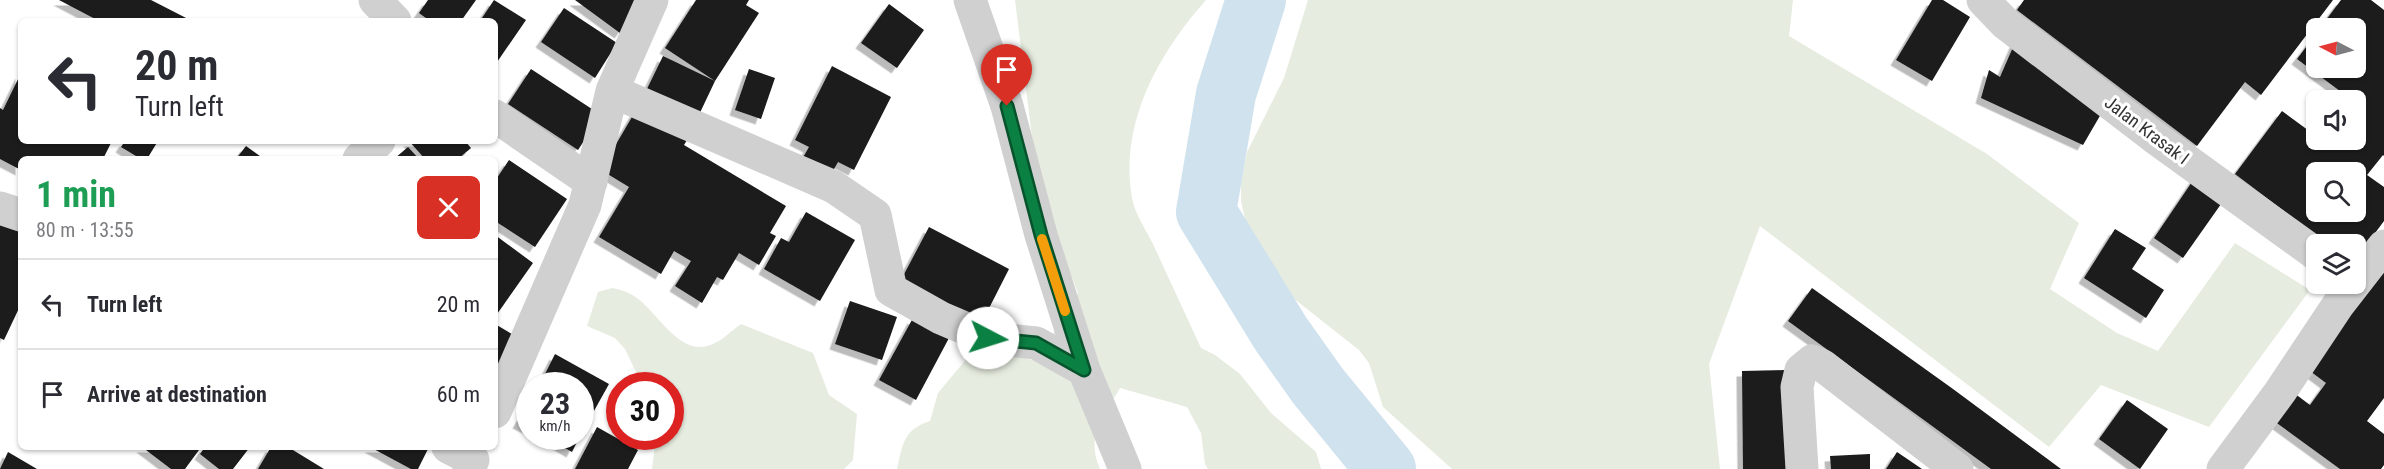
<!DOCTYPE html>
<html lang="en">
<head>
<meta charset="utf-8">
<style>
	:root { --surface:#fff; --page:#f2f2f3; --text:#2b2b33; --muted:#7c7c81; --line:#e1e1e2 }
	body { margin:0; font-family:"Roboto Condensed",sans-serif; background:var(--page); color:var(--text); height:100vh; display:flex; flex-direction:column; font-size:22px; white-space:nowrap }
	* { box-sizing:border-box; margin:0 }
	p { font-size:20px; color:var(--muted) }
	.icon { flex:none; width:33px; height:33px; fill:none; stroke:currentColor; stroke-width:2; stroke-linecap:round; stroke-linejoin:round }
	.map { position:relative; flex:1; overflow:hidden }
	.sheet { position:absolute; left:18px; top:156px; width:480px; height:294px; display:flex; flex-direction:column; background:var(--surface); border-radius:9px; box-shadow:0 2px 4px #0004 }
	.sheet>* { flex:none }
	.hud { position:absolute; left:18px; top:18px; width:480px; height:126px; border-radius:9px; box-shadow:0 2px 4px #0004; background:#fff; color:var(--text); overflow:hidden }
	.needle { width:39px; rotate:276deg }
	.tools { position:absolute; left:2306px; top:18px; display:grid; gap:12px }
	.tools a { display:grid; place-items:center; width:60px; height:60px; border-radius:9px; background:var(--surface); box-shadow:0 2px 4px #0004; font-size:30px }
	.speed { position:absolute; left:516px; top:372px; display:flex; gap:12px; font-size:30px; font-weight:700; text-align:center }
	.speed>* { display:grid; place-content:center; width:78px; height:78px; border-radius:50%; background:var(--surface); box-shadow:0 2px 4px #0004; line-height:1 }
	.speed small { font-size:15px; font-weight:400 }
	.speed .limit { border:9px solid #d22; background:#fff; color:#111 }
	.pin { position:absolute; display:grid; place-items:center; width:51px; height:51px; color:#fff; margin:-62px -26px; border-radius:50% 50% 50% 0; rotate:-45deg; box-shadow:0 0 6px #0007 }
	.pin .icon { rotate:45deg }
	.me { position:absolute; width:66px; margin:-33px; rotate:95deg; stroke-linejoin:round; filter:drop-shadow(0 0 4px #0008) }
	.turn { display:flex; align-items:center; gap:21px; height:126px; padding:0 18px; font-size:27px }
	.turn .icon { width:78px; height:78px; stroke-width:2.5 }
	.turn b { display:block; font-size:42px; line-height:51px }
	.round { display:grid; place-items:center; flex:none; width:63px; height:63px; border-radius:9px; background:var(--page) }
	.head { display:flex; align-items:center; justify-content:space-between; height:102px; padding:0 18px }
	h1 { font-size:36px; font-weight:700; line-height:45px; color:#1e9e55 }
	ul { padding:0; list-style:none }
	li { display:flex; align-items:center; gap:18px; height:90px; padding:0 18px; border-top:2px solid var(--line) }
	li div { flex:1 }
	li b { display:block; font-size:22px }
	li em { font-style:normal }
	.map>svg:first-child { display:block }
</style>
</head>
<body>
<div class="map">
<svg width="2384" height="469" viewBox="0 0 2384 469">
	<defs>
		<filter id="shadow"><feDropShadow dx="-5.5" dy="5.5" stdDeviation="0" flood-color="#0004"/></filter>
	</defs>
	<rect width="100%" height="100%" fill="#fff"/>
	<path fill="#e6ecdf" d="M1015,0H1206C1158,54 1119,124 1132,198C1135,214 1146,230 1153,244C1169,279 1185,313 1201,348L1215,355L1240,374L1271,413L1316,452L1321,469H1208L1205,464L1201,433L1187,407L1120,388C1104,415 1085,436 1100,469H897C903,444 903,430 930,421L938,393L968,357L982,350L997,351L1036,361L1078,293L1039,194Z
		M1308,0H1793L1789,36L1987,154L2079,223L2050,289L2117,333L2158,351L2235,243L2310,290L2209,427L2101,385L2049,447L1760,226L1709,364L1720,469H1452L1383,407L1369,363L1359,350L1288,294L1251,246L1241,201V183L1247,152L1284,78Z
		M612,288C622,290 629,292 637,298C659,314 682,361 715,343C724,339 732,330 741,324L813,353L829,395L857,414L853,460L844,469H652L656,437L670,436V386L642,385L625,349L615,338L587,326L598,292Z"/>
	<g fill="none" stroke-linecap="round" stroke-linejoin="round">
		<path stroke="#cfe2ee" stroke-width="60" d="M1256,0L1226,94L1206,212L1281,334L1318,386L1386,469"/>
	</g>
	<path fill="#1a1a1a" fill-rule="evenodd" filter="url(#shadow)" d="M59,0H151L192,21H99Z
		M428,0H476L461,21H430L419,13Z
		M494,0L526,20L495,65V21H480Z
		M575,0H644L620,33Z
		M696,0H749L746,5L759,13L715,81L665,48Z
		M1932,0H1943L1970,17L1932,81L1896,60Z
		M2024,0H2333L2261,95L2245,82L2197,146L2017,10Z
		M2341,0H2371L2384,10V156L2383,155L2367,175L2384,187V221L2355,260V244H2328L2235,174L2282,111L2316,136V140L2323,141L2325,140H2355V100H2352L2297,59L2316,34V68H2355V28H2320ZM2316,172H2355V212H2316Z
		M889,4L924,30L897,68L861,43Z
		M564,8L617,43L595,78L541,42Z
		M2017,38L2101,114L2083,145L1981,98L1989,70L2000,77Z
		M663,56L715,81L697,119L645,93Z
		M832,66L891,97L854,170L838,162L830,176L801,161L809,147L795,140Z
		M531,69L601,115L578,150L508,104Z
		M749,69L775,78L761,119L735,110Z
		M21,73V141H112L103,159H21V170L0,159V108L3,110Z
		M639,105L690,135L684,145L786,206L770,233L776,236L759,265L739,253L723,280L717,277L702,303L675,286L691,261L674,251L661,274L599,237L629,187L601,170Z
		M125,141H158L147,159H141L121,147Z
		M409,141H465L471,148L458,159H425Z
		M246,146L264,159H236Z
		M408,147L419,159H394Z
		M509,160L567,199L535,247L495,221V181Z
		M2196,176L2226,197L2183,258L2154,238Z
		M806,212L855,240L820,301L764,269L781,238L789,242Z
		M0,218L21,228V304L4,340L0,338Z
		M929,227L1009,269L982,322L901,280Z
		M2115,229L2146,248L2132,269L2164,290L2146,318L2084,278Z
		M495,235L533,263L495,317Z
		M2384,259V398L2367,421L2384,434V465L2381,469H2340L2270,418L2290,390L2310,405L2326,383L2306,368Z
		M1812,288L1953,389L2061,469H1991L1928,423L1788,321Z
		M850,301L897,317L882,360L835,344Z
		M913,318L949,338L916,400L879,380Z
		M495,324L522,340L495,386Z
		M555,354L609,384L580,436V386H539Z
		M1785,370L1787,469H1743L1742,371Z
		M2127,400L2168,429L2140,469L2099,439Z
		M530,402V429L518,423Z
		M597,427L638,450L628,469H575Z
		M544,436H580L572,452Z
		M142,447H196L199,450L185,469H171Z
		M205,447H250L233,469H219L200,454Z
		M271,447H288L324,469H258Z
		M370,447H429L418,469H411Z
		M8,452L37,469H0Z
		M1897,452L1922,469H1886Z
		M1870,454V469H1831L1830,456Z"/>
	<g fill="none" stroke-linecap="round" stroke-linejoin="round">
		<path stroke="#d0d0d0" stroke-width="33" d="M375,0L395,21
			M652,0L612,91L834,187L875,215L891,290L941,318L988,338L1036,343L1084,370
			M970,0L1007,106L1041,235L1084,370L1125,469
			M1983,0L2006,24L2154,137L2316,254
			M495,116L591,182
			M359,159L379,141
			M0,208L21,215
			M495,412L585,205L612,91
			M448,447L473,460L469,469
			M1802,469L1797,387L1801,370L1812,361L1823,366L1957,469
			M2223,469L2280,392L2338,305L2384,246"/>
	</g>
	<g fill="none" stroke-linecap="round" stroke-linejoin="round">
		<defs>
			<path id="route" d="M988,338L1036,343L1084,370L1041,235L1007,106"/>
		</defs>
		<use href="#route" stroke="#07532c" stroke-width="15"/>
		<use href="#route" stroke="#0b8043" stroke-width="10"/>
		<path stroke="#f59e0b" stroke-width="10" d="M1042,239L1065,311"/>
	</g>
	<g text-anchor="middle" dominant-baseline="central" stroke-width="6" stroke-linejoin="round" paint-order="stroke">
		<g font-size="18" fill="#333" stroke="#fff">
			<text transform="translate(2147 130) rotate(37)">Jalan Krasak I</text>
		</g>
	</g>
</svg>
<div class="tools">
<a><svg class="needle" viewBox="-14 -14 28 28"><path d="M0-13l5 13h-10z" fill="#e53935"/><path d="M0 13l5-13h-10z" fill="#7c7c81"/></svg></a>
<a><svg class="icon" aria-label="sound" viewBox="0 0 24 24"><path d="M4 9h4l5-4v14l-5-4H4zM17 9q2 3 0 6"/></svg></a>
<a><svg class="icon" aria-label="search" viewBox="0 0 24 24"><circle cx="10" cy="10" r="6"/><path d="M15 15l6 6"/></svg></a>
<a><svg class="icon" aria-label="layers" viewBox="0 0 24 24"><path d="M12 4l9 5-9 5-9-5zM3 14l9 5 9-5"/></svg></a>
</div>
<div class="speed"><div>23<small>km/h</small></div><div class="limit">30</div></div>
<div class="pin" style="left:1007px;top:106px;background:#d93025"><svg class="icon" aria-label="arrive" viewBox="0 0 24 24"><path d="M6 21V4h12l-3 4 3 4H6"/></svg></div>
<svg class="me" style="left:988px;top:338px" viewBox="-20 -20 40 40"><circle r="19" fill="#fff"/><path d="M0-13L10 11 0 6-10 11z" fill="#0b8043"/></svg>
<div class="hud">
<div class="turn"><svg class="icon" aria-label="left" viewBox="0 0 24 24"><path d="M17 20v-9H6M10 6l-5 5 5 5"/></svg><div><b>20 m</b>Turn left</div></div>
</div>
<section class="sheet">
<div class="head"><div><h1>1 min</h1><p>80 m · 13:55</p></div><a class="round" style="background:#d93025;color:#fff"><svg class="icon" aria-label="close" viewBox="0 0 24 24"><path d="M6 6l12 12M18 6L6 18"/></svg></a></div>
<ul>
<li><svg class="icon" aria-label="left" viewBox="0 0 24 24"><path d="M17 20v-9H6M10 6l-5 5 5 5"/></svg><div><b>Turn left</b></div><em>20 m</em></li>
<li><svg class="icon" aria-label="arrive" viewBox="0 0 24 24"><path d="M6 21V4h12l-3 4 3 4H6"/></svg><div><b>Arrive at destination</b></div><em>60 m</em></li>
</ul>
</section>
</div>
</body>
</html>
